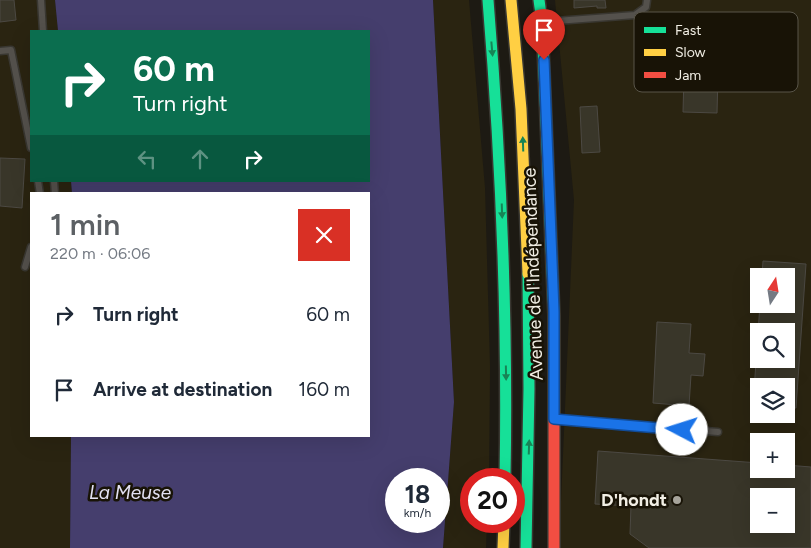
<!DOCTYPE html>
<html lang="en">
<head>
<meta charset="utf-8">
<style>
	:root { --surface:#fff; --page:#f2f2f3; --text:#1f2937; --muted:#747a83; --accent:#5c6064 }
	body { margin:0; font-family:Figtree,sans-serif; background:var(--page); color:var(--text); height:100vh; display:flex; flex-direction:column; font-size:19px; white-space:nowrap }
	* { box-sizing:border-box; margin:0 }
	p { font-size:16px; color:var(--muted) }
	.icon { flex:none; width:28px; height:28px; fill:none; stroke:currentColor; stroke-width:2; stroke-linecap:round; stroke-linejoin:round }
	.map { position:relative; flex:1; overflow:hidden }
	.details { position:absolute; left:30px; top:192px; width:340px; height:245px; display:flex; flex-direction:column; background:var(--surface); border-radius:0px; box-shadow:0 5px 20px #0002 }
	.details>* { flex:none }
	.banner { position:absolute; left:30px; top:30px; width:340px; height:152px; border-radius:0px; box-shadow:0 5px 20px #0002; background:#0b6e4f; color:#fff; overflow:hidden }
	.needle { width:32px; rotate:12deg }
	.tools { position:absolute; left:750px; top:268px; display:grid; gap:10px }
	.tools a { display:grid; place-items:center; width:45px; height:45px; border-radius:0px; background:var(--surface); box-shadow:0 5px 20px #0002; font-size:25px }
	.speed { position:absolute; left:385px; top:468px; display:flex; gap:10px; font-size:25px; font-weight:700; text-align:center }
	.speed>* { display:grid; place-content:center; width:65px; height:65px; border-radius:50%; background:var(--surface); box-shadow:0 5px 20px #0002; line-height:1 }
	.speed small { font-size:12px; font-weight:400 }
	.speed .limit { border:8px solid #d22; background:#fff; color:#111 }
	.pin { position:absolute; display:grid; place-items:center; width:42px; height:42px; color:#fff; margin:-51px -21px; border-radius:50% 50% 50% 0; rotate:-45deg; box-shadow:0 0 5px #0007 }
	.pin .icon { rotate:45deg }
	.me { position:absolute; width:55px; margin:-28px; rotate:275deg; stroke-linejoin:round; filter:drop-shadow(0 0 4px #0008) }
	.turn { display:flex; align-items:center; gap:18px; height:105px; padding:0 20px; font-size:22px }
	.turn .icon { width:65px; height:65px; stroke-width:2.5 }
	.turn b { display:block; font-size:35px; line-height:42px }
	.lanes { display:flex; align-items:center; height:48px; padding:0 20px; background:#0003; justify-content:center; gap:25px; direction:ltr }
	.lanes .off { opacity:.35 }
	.round { display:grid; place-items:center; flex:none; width:52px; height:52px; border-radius:0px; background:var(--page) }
	.summary { display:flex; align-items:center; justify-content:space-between; height:85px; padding:0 20px }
	h1 { font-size:30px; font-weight:600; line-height:38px; color:var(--accent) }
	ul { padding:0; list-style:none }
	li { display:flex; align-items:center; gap:15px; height:75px; padding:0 20px }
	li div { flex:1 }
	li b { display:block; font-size:19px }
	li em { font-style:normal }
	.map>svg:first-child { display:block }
</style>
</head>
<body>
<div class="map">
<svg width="811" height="548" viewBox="0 0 811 548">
	<rect width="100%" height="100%" fill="#1d1a13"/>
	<path fill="#2a2411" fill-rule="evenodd" d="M0,0H55L58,31H31V181H71L72,194H31V436H71L70,548H0Z
		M433,0H469L485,188L490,367L489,479H471V521H487L486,548H443L454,402Z
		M555,0H811V548H559L574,200ZM759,276H786V304H759ZM759,331H786V359H759ZM759,386H786V414H759ZM759,441H786V469H759ZM759,496H786V524H759Z"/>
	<path fill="#453e6d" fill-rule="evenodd" d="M55,0H433L454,402L443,548H70L71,436H369V194H72L71,181H369V31H58ZM396,479H439V521H396Z"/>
	<path fill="#393629" stroke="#4c4943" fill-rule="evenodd" d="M0,0H14L16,20L0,22Z
		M574,0H605L606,8H597V6L574,8Z
		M684,75L718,76L717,113L683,112Z
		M597,106L600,152L582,153L580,107Z
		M0,158L25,159L22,208L0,206Z
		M763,261L806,264L796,408H786V386H759V406L753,405L760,304H786V276H762ZM759,331H786V359H759Z
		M657,322L691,324L689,353L705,354L703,376L691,375L689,406L653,403Z
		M598,451L759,463V469H786V465L811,467V548H649L630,534L631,506L595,504ZM759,496H786V524H759Z"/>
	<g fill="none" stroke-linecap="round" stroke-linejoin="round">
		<defs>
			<path id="lane" d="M41,0L43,31
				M543,22L635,15L646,7L647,0
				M0,51L11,50L31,148
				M38,181L40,194
				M54,181L55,194
				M25,267L31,247
				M555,419L718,432"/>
			<path id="fast" d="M488,0C501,160 508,319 505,479
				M539,0L542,22L554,316
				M526,548L529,389L528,274"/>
			<path id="slow" d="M511,0L521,109L528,274
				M503,548L504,521"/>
			<path id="jam" d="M554,316V548"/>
		</defs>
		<use href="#lane" stroke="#393731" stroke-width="9"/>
		<use href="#fast" stroke="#393731" stroke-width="14"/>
		<use href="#slow" stroke="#393731" stroke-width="14"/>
		<use href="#jam" stroke="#393731" stroke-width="14"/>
		<use href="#lane" stroke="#54514c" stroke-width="6"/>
		<use href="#fast" stroke="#16e098" stroke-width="11"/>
		<use href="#slow" stroke="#ffcf43" stroke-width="11"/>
		<use href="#jam" stroke="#f24e42" stroke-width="11"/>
	</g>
	<defs><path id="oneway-solid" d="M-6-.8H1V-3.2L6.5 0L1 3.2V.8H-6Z" transform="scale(1.25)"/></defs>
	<g fill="#178456">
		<use href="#oneway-solid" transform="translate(492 49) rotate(85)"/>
		<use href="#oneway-solid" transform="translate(523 144) rotate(-92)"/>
		<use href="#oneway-solid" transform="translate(502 211) rotate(88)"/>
		<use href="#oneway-solid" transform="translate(506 373) rotate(89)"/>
		<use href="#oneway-solid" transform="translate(529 447) rotate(-88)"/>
	</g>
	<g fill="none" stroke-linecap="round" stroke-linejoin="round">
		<defs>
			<path id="route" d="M544,60L554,312V419L682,430"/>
		</defs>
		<use href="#route" stroke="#114b97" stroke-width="12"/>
		<use href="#route" stroke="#1a73e8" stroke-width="9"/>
	</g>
	<circle fill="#a7a49b" stroke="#181306" stroke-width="2" cx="677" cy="500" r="5"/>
	<g text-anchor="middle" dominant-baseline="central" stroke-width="5" stroke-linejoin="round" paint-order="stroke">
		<g font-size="18" fill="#f1eee4" stroke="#181306">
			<text transform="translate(533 274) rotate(-92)">Avenue de l'Indépendance</text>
		</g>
		<g font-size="18" font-weight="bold" fill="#f1eee4" stroke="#181306" text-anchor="end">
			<text x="667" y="500">D'hondt</text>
		</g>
		<g font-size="19" font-style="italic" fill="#e2e1f2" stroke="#181306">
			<text x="130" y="492">La Meuse</text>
		</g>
	</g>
	<rect x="634" y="12" width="164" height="80" rx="8" fill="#181306" stroke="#595549" stroke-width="1"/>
	<rect x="644" y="27" width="22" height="6" fill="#16e098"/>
	<rect x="644" y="49" width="22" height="7" fill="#ffcf43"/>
	<rect x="644" y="72" width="22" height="6" fill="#f24e42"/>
	<g font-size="14" fill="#f1eee4">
		<text x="675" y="35">Fast</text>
		<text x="675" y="57">Slow</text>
		<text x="675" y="80">Jam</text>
	</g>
</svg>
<div class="tools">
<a><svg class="needle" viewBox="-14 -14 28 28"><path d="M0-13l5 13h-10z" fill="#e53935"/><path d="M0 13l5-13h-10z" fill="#747a83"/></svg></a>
<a><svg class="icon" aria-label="search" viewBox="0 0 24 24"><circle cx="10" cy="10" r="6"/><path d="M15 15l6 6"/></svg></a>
<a><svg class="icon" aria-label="layers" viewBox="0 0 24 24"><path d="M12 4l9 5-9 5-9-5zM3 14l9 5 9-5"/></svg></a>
<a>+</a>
<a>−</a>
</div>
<div class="speed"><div>18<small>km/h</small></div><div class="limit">20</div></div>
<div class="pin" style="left:544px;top:60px;background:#d93025"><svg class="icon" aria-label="arrive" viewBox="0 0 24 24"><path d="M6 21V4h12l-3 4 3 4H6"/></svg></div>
<svg class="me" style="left:682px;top:430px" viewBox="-20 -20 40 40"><circle r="19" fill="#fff"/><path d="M0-13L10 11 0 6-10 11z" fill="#1a73e8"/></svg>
<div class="banner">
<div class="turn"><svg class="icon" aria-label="right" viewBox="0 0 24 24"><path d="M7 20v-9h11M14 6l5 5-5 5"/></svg><div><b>60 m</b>Turn right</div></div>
<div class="lanes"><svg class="icon off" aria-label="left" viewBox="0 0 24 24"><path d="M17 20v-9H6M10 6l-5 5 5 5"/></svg><svg class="icon off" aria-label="ahead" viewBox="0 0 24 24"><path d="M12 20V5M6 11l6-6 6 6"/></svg><svg class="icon" aria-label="right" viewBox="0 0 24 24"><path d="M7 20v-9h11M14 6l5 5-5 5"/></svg></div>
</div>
<section class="details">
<div class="summary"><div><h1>1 min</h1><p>220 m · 06:06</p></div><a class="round" style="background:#d93025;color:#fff"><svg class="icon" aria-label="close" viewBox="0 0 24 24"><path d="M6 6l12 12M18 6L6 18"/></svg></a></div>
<ul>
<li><svg class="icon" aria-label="right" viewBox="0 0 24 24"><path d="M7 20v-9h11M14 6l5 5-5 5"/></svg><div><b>Turn right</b></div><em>60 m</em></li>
<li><svg class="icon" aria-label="arrive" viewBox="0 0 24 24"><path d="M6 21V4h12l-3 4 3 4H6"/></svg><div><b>Arrive at destination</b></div><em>160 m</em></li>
</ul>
</section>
</div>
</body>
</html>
